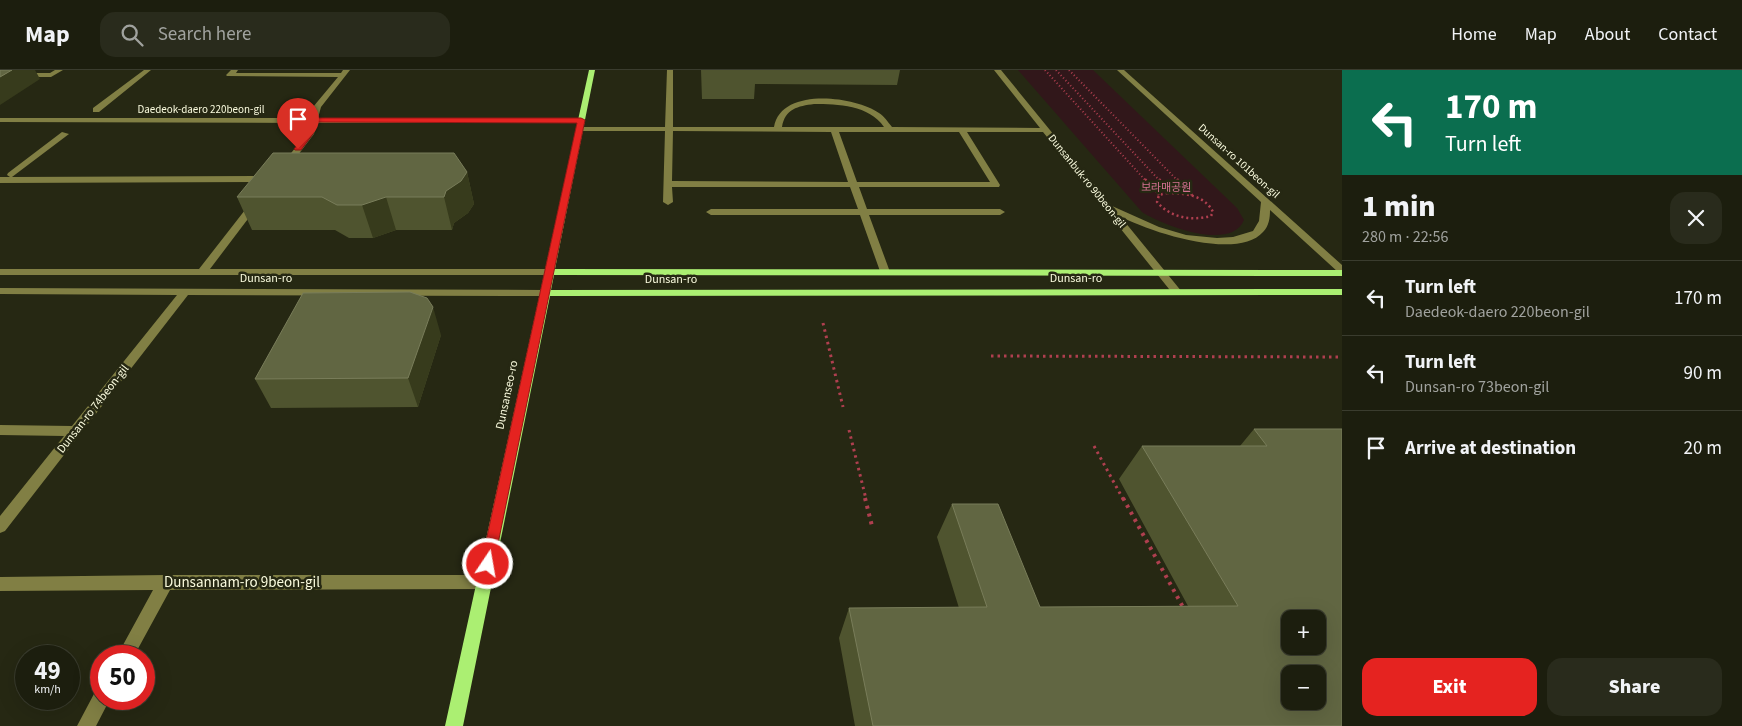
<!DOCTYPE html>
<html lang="en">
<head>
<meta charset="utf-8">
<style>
	:root { --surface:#1c1e0e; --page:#292b1c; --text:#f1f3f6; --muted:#a0a29e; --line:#3a3c2e; --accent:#e52320 }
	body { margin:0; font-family:"Source Sans 3","Noto Sans KR",sans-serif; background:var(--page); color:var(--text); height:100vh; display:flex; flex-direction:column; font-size:19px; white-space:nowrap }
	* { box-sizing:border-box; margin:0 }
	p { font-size:16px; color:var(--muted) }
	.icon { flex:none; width:28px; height:28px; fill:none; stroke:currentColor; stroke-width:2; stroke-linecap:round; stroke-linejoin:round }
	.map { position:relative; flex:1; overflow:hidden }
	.drawer { display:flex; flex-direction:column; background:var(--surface); width:400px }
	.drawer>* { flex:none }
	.top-card { background:#0b6e4f; color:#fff; overflow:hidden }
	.controls { position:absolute; left:1281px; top:540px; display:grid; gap:10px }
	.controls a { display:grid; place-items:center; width:45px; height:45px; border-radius:10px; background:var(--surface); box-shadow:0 5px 20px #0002,0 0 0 1px var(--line); font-size:25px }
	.speed { position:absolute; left:15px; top:575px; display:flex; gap:10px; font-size:25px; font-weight:700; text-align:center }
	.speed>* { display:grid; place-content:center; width:65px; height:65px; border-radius:50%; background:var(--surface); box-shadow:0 5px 20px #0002,0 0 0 1px var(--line); line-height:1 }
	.speed small { font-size:12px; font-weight:400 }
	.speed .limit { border:8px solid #d22; background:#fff; color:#111 }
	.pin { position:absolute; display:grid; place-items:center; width:42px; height:42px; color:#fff; margin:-51px -21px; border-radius:50% 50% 50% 0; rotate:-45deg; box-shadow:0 0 5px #0007 }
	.pin .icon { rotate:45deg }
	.me { position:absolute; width:55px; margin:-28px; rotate:12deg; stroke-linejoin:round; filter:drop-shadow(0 0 4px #0008) }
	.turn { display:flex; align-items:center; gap:18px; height:105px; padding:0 20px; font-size:22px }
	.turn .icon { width:65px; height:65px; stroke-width:2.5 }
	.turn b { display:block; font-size:35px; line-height:42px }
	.round { display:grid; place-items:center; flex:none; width:52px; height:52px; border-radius:15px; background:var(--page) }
	.headline { display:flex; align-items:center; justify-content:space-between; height:85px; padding:0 20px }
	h1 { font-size:30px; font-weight:800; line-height:38px }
	.action { display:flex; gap:10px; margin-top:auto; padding:10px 20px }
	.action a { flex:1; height:58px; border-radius:15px; background:var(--accent); color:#fff; font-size:20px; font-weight:800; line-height:58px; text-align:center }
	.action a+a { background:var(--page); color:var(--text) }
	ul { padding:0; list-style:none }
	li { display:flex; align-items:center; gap:15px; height:75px; padding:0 20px; border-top:1px solid var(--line) }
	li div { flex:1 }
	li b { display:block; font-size:19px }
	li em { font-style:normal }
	header { display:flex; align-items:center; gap:30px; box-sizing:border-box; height:70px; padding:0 25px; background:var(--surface); border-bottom:1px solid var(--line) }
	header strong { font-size:24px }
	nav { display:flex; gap:28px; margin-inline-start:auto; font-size:18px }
	.search { width:350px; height:45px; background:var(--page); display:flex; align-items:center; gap:12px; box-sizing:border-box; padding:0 18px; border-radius:15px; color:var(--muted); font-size:19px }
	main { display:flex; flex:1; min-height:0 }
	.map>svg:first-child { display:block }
</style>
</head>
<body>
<header>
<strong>Map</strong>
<div class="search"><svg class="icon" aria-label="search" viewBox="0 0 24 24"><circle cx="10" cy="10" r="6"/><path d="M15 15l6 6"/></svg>Search here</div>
<nav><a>Home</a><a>Map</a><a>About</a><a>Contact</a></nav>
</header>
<main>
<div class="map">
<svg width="1342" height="656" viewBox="0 0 1342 656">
	<rect width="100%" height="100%" fill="#262813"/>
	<path fill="#31171a" d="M1018,0H1093L1237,138L1244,150C1231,182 1162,155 1142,142Z"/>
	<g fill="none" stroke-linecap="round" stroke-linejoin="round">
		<path stroke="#af3f4f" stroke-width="2" stroke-dasharray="1 2.5" stroke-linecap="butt" d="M1045,0L1146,111
			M1056,0L1160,111
			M1069,0L1178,111"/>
		<path stroke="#af3f4f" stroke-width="2.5" stroke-dasharray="2 3" stroke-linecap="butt" d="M1145,109L1159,125
			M1159,109L1172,123
			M1177,109L1193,126
			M1167,123C1184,123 1205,125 1213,142L1211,146C1191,151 1171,148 1157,132L1159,125Z"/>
		<path stroke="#af3f4f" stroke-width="3" stroke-dasharray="2.5 4" stroke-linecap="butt" d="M823,253L843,337
			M991,286L1342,287
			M849,360L866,429
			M1094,376L1123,429"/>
		<path stroke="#af3f4f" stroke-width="4" stroke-dasharray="3 5" stroke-linecap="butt" d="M865,428L872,456
			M1123,428L1184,539"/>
		<path fill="#817f44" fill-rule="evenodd" d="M55,0H63L51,7H0V3H50Z
			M144,0H151L99,42H93V38Z
			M231,0H238L236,3H341L343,0H350L321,37L318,48L581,49L585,51L581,53H317L314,64L288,98L285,99L281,96L306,64L309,53L0,52V48H310L313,37L338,7L227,6L226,5Z
			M667,0H673V57H774C781,17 854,26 879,43C884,46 888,52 892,57L1040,58L994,0H1001L1112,136L1159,157L1186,165L1217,168L1233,167L1253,161L1259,151L1261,132L1117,0H1124L1342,195V203L1338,202L1270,140C1270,148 1269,156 1263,162C1238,191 1149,162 1120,146L1182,222L1181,224H1173L1043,62H967L1000,115L999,117H859L867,139H1000L1005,142L1000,145H869L890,202L885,205L881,204L860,145H711L706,142L711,139H858L850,117H672L673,132L668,135L663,132L665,61H580L576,59L580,57H665ZM814,34C838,34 869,35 884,57H782C785,39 798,36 814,34ZM673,61L831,62L848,112L672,111ZM839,62H959L990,112H857Z
			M62,62L69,64L12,107L267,106L271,109L267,112L0,113V107H10L7,105L8,103Z
			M255,130L260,133L210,199H549L554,202L549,205H0V199H199L252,131Z
			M0,218L545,220L550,223L545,226L188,225L5,461L0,463V446L64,366L0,365V355L72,356L177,225L0,224Z
			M166,505H484L490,507L492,512L490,517L484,519L170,520L134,586H117L153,520L0,521V507Z
			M101,619V629H110L96,656H77L95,622Z"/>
		<path fill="#abef72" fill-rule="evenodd" d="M589,0H595L555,199L1342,200V206L554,205L551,220L1342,219V225L550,226L463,656H445Z"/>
	</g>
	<path fill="#4f542f" d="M701,0H900L897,15L755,14L754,29H702Z
		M467,102L474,134L468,143L454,153L452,160H396L373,168H349L335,160H252L237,127Z
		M441,265L418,337L271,338L255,309Z
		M1254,359H1342V656H855L839,568L849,538H959L937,467L952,434L1040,537L1188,536L1119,409L1142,376H1240Z"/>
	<path fill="#373b1c" d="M12,0H35L40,9L0,35V7Z
		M467,102L474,134L468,143L454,153L452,160L444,127L446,121Z
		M386,127L396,160L373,168L362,135Z
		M433,237L441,265L418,337L408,308Z"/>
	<path fill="#616642" stroke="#797d5a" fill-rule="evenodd" d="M0,0H12L0,7Z
		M273,83H454L467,102L461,111L446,121L444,127H386L362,135H337L322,127H237Z
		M410,222L427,228L433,237L408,308L255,309L303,223Z
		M1254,359H1342V656H873L849,538L987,537L952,434H998L1040,537L1238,536L1142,376H1267ZM1290,549H1318V576H1290ZM1290,604H1318V631H1290Z"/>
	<path fill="#e52320" stroke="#951715" d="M314,48H581L585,50L493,498L488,500L483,498L481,494L577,53L316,52L313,64L301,80H295L294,79L306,64L310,50Z"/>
	<g text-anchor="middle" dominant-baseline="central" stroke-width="5" stroke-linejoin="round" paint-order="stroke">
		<g font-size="11" fill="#fafbde" stroke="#262813">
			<text x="201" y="39">Daedeok-daero 220beon-gil</text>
			<text transform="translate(1239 91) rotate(42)">Dunsan-ro 101beon-gil</text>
			<text transform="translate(1087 111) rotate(51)">Dunsanbuk-ro 90beon-gil</text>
		</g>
		<g font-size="11" fill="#d47192" stroke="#262813">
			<text x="1166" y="117">보라매공원</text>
		</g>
		<g font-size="12" fill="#fafbde" stroke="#262813">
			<text x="266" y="208">Dunsan-ro</text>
			<text x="1076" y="208">Dunsan-ro</text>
			<text x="671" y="209">Dunsan-ro</text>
			<text transform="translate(507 325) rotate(-78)">Dunsanseo-ro</text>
			<text transform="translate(93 339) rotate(-52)">Dunsan-ro 74beon-gil</text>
		</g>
		<g font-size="15" fill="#fafbde" stroke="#262813">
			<text x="242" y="512">Dunsannam-ro 9beon-gil</text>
		</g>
	</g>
</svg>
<div class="controls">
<a>+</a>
<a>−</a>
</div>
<div class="speed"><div>49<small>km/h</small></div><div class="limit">50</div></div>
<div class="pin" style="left:298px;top:79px;background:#d93025"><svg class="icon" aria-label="arrive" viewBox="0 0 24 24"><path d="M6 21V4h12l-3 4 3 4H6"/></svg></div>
<svg class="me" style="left:488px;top:494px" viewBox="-20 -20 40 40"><circle r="17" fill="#e52320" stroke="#fff" stroke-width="3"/><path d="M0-11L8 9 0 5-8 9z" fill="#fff"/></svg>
</div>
<section class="drawer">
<div class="top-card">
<div class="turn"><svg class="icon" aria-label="left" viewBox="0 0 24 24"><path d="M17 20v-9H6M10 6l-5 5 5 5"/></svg><div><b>170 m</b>Turn left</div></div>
</div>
<div class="headline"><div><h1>1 min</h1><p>280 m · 22:56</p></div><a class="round"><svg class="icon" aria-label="close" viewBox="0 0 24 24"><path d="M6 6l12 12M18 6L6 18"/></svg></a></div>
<ul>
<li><svg class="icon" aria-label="left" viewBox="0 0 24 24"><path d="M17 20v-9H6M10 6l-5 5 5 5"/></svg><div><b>Turn left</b><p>Daedeok-daero 220beon-gil</p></div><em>170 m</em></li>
<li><svg class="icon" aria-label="left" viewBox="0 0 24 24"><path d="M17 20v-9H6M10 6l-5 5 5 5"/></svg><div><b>Turn left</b><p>Dunsan-ro 73beon-gil</p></div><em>90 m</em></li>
<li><svg class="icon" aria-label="arrive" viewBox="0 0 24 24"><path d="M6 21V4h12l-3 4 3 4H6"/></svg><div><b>Arrive at destination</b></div><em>20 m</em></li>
</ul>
<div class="action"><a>Exit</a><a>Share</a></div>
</section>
</main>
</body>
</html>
